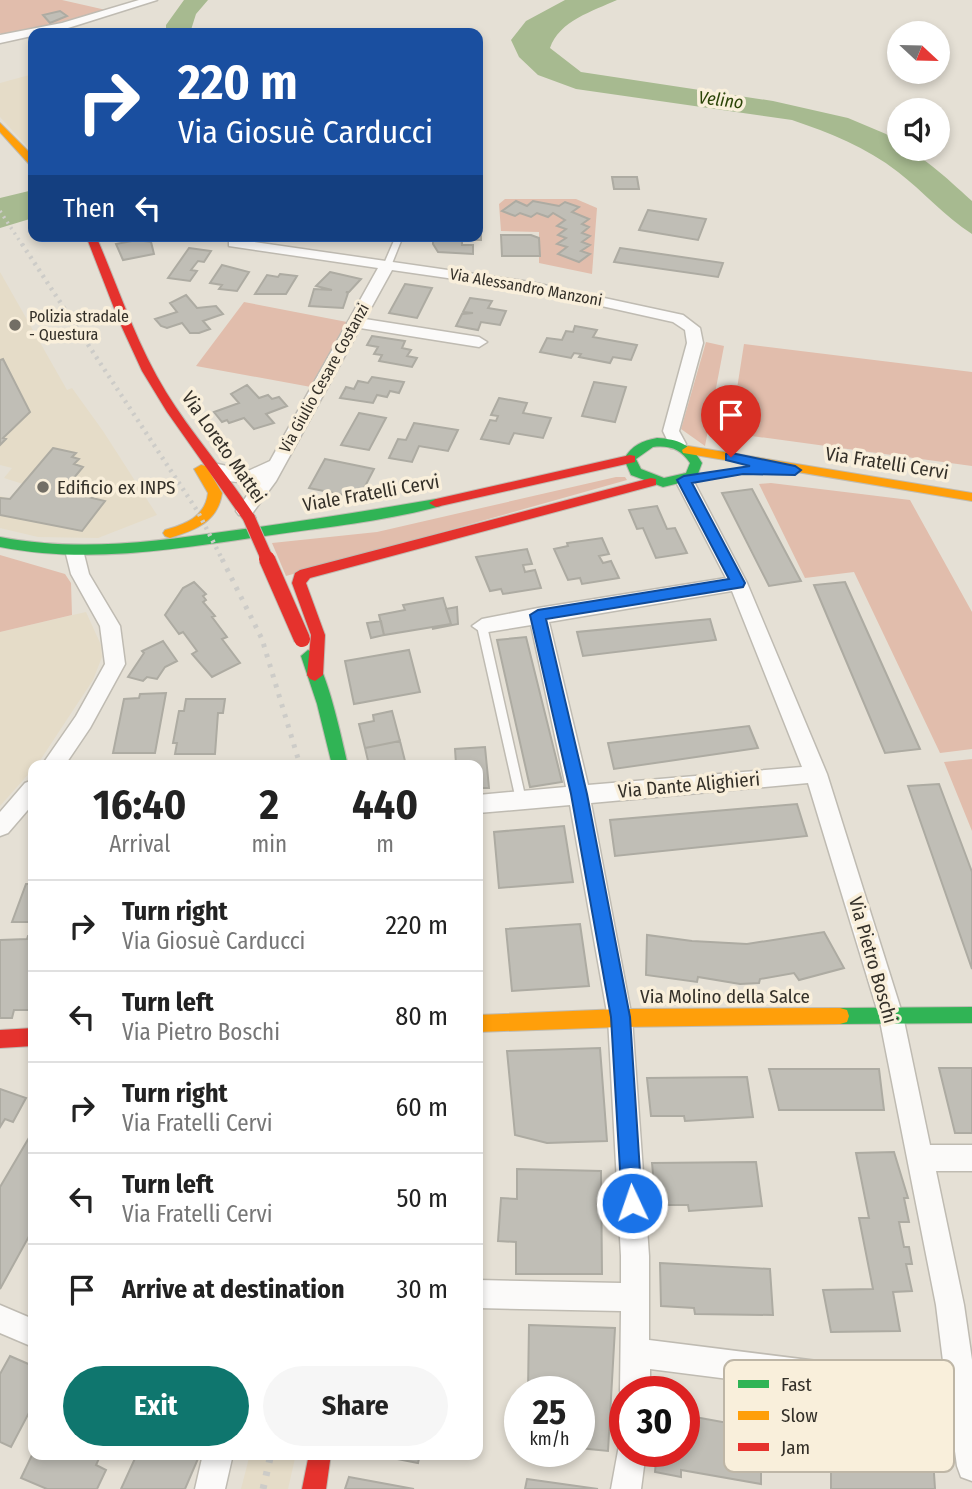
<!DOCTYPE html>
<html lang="en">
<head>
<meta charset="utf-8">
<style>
	:root { --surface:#fff; --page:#f6f6f6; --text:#222; --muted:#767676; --line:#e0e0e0; --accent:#0f766e }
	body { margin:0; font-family:"Fira Sans Condensed",sans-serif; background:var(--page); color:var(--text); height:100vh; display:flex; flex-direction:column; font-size:26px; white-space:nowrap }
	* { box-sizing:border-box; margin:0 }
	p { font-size:23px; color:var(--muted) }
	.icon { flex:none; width:38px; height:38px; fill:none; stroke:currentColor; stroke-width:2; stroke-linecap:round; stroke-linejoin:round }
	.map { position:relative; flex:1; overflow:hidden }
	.drawer { position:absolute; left:28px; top:760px; width:455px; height:700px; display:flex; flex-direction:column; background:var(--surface); border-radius:14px; box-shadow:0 4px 10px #0003 }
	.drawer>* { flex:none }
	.top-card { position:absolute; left:28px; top:28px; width:455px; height:214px; border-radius:14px; box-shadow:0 4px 10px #0003; background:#1a4fa0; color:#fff; overflow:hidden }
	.needle { width:46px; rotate:112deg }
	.controls { position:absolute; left:887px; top:21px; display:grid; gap:14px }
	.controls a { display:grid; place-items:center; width:63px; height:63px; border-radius:50%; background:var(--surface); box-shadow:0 4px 10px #0003; font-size:35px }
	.speed { position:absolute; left:504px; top:1376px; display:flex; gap:14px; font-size:35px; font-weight:700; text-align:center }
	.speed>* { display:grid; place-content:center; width:91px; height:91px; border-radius:50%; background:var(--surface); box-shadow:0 4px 10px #0003; line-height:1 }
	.speed small { font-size:18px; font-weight:400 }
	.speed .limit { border:10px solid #d22; background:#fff; color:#111 }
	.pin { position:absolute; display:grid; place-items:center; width:60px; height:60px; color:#fff; margin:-72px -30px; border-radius:50% 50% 50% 0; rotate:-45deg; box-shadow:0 0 7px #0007 }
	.pin .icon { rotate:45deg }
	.me { position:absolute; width:77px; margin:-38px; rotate:357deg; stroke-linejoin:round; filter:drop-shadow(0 0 5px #0008) }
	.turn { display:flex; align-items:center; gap:24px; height:147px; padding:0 35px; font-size:32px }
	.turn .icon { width:91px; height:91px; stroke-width:2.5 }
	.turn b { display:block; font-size:49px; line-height:60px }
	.then { display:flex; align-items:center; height:66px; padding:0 35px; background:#0003; gap:14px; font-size:26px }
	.eta { display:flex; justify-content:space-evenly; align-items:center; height:119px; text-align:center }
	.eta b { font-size:42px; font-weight:700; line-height:49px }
	.primary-button { display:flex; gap:14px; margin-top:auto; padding:14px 35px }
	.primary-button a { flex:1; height:80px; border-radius:42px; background:var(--accent); color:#fff; font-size:28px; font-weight:700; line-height:80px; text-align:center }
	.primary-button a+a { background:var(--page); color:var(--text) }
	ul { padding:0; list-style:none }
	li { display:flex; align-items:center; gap:21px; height:91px; padding:0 35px; border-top:2px solid var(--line) }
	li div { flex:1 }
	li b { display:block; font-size:26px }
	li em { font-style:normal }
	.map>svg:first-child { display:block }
</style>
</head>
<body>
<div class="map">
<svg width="972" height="1489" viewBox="0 0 972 1489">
	<rect width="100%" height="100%" fill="#e5e0d5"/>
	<path fill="#e5dcc8" d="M33,74V153L0,117V83Z
		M0,272L67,390L72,388L103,431L157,515L98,538L38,537L0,528V496L10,499L23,484L4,478L12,468L0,465Z
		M86,612L101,645L102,657L93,680L37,765H33V769L0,806V632Z
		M250,1454H296L288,1489H241Z"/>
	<path fill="#e1bdac" d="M0,0H62L106,10L4,37L0,33Z
		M505,199H576L597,208L592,274L539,263V232L501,231L499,204Z
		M244,302L347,322L311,387L196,366Z
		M706,342L724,346L705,446L681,429Z
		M744,344L972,372V466L730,433Z
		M616,477H625L627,480L286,576L272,543L377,532Z
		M771,483L910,500L972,612V749L940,753L854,572L805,578L759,484Z
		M0,555L65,574L71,583L72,615L0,632Z
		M972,759V831L944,762Z"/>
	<path fill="#a7ba90" d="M184,0H208L196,14L190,33H166V25Z
		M565,0H617C593,11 559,21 550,48L581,72L773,101L848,118L886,134L899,144L900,149C918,149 957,188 972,201V234C944,216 924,192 898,172C866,147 830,133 792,120L576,89L538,75L519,57L511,40L526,21Z
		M33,190V218L0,228V198Z"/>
	<path fill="#c0beb6" stroke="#adaba2" stroke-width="2" d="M60,11L67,16L50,23L43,15Z
		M612,177H637L639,189H614Z
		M516,201L527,206L533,201L559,206L565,202L579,207L572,212L589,219L582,224L589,227L582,233L590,236L582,242L590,245L581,251L590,254L579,262L558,254L567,247L557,244L566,238L558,235L566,229L557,226L565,220L553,213L548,217L537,213L531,217L520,213L515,216L502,211Z
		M648,210L706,219L698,240L639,230Z
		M478,227H481V240H462V245H473V254L438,252L433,244V236H478Z
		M501,235H531L539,238L540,256H502Z
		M137,240L151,242L154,254L123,260L116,244Z
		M189,248L211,251L204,262L198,261L191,270L197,271L190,281L168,278Z
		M620,248L723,263L718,277L614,262Z
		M222,265L249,272L237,291L219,289L222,285L210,283Z
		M330,272L361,279L349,292H346L348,293L343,308L309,306L314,289L332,290L316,286Z
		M280,274L297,276L286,294H255L267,275L278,277Z
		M405,284L432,288L417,318L389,313Z
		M186,295L197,308L216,306L223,314L203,321L210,329L199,333H190L182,323L167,328L161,326L155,319L177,312L170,303Z
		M470,298L492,301L488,308L506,311L500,325L481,322L478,330L456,326L462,314L473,313L463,312Z
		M575,326L597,330L593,337L637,345L631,360L613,357L610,363L579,357L581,354L574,353L571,358L540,352L547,338L562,340L566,331L573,332Z
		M372,336L405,341L402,348L411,350L407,356L417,358L412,367L379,361L382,355L374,354L378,347L367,345Z
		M3,359L30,412L3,438L6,439L0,445V360Z
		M372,377L404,382L399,393L390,391L387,397L377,395L373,403L340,398L346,387L354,389L358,381L368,383Z
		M594,382L626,387L615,422L582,416Z
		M247,385L259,398L268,395L272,399L279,397L287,406L266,414L274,423L254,429L244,418L229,423L227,420L222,422L214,412L239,403L231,394Z
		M499,398L527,403L523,413L551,418L543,438L514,433L509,444L481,439L490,420L496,421L498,416L491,415Z
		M359,413L386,418L369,450L341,445Z
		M414,423L458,430L448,451L419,446L412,462L389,458L398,439L406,440Z
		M53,448L76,453L72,457L79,459L74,464L83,467L63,491L105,501L82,531L0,515V498L10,499Z
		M325,459L374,469L359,498L309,488Z
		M752,489L801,581L769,586L722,493Z
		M657,506L667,529L675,528L687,553L656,558L643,528L637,529L629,510Z
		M602,538L609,554L599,556L603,563L611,561L619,578L582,584L580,578L568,580L554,549L568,546L567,543Z
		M527,549L532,564L523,565L525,572L535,570L541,588L503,594L501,589L490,591L476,557Z
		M194,582L206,594L203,596L206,600L203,602L215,616L212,617L227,637L222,639L240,663L212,677L192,654L197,651L183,632L179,634L165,615L183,588Z
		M845,582L920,749L885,753L814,585Z
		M443,598L451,624L384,635L379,615L405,610L403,605Z
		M457,607L458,624L432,629L451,624L446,609Z
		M710,619L716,640L583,656L577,632Z
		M381,621L384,635L371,638L367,623Z
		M526,637L562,782L530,787L497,640Z
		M163,641L177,661L165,667L157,679L147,677L143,681L128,677L144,653L142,651Z
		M409,650L420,692L354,704L345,661Z
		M166,693L155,753H113L124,699L139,698L140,694Z
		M186,699H225L223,713H218L215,754H175L177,743H173L179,711H184Z
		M392,711L400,741L365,748L359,724L374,721L373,715Z
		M749,726L758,748L614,769L608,743Z
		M400,741L406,765H369L365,748Z
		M485,747L489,788H478V765H442L456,764L455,749Z
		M939,784L972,872V969L908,786Z
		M797,804L807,836L615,856L610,820Z
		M564,826L573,882L499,888L494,832Z
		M26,884H33V922H12Z
		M580,924L589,986L512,991L506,929Z
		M824,932L844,968L799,980L794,973L760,979L759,983L740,984L698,977L697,982L646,975L647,935L692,941L747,944Z
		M28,936H33V1010H14L12,1018H0V940L27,939Z
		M600,1048L607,1141L547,1143L515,1135L507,1051Z
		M939,1068H972V1133H955Z
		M769,1069H879L884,1110H779Z
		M747,1077L753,1117L685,1121L684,1116H651L647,1078Z
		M0,1089L26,1098L13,1122L5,1119L0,1127Z
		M33,1131V1229L0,1289V1187Z
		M894,1152L908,1198H904L909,1222H899L904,1247H909L912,1264H906L912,1291L893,1292L900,1331L831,1332L823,1290L873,1289L859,1218H869L856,1153Z
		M756,1162L762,1206L689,1211L688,1205H656L652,1163Z
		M517,1169L601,1171L602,1274H516V1242L498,1241L501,1198L517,1199Z
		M660,1263L770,1269L773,1315L695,1314L694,1308L661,1306Z
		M529,1325L615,1328L608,1451L579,1448V1391H528Z
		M10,1356L33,1366V1405L11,1447L0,1442V1374Z
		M684,1415L761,1429V1484L681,1470V1477L655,1472L657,1451H684Z
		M883,1430L932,1442L935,1489H831V1435L884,1444Z
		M33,1453L101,1454L96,1465L106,1470L97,1489H47L21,1478Z
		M137,1454H200L185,1489H121Z
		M372,1454H420L418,1463Z
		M349,1477L414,1489H345Z
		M527,1479L598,1489H525Z"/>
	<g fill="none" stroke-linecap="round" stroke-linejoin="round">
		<defs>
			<path id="lane" d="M396,236H403L391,266L384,268L383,266Z
				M482,622L487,626L526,800L525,803H517L516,800L477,626Z"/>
			<path id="street" d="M139,0H157L68,28L0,43V35L62,23Z
				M234,239L530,282L683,315L700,328L703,343L679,431L686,444L683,448H671L663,431L687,343L685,330L673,322L530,290L392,270L365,319L479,337L487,342L479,347L360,328L276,481L251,515H239L236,511L258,480C243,484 219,483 209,470L218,464L248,471L270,461L378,268L229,246V240Z
				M684,474L693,480L747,583L827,774L903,1016L930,1145H972V1171H936L964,1305L972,1360V1481L961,1477L957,1466L949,1407L650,1369V1391H625V1402L620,1391L621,1311L478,1308V1280L621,1283V1256L608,1018L570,805L478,813V795L566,787L531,625L482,633L472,626L482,619L538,608L726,578L675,480ZM732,591L802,767L588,785L549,622ZM808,783L879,1016L936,1305L945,1377L649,1340V1256L632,1018L591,803Z
				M75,548L84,554L89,574L120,626L125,664L90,728L65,765H42L76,716L105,664L100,626L71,574L66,554Z
				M33,780V804L8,833L0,836V812L25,783Z
				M0,1305L33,1319V1347L0,1333Z
				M625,1438V1451H646L641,1489H611L620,1440Z
				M203,1454H233L225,1489H195Z"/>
			<path id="fast" d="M657,438C678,439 692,445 702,463L696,479L663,487L631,475L624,459C632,445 642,441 657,438ZM653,447C669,445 681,449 690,463L686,473L664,478L641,469L636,459Z
				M436,499L441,500V506C386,521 327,527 272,535C181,548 91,565 0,547V537C78,552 152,542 229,531C298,522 367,511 436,499Z
				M308,650C325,656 343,745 348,765H332L317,704L301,656Z
				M972,1007V1023L840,1024L833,1022L831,1016L833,1010L840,1008Z"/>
			<path id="slow" d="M0,123L33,156V165L29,164L0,132Z
				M688,446L972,493V501L683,453L682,450Z
				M201,465L206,466L222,493C218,522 195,530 170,538L165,536L163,533L165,530C186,524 205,517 208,493L194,469Z
				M840,1008L847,1010L849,1016L847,1022L840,1024L620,1027L478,1032V1015L620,1009Z"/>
			<path id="jam" d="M86,236H96C119,289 136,343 166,392C193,436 228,474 256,518L254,521H244L167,412L142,371L119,321Z
				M630,455L635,456V462L436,507L429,503L436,499Z
				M651,478L656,479V485L310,578L306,583L325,635L323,675L315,681L310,679L307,675L311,635L292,583L295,573L300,570Z
				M33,1028V1046L0,1048V1030Z
				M309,1454H331L326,1489H302Z"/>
		</defs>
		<use href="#lane" stroke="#bfbbb2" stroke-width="3"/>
		<use href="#street" stroke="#bfbbb2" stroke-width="3"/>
		<use href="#fast" stroke="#bfbbb2" stroke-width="2"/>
		<use href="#slow" stroke="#bfbbb2" stroke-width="2"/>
		<use href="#jam" stroke="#bfbbb2" stroke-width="2"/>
		<use href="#lane" fill="#fbfaf9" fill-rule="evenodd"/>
		<use href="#street" fill="#fbfaf9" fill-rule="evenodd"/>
		<use href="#fast" fill="#30b455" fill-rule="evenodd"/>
		<use href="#slow" fill="#ff9f0a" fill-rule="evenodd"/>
		<use href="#jam" fill="#e5322d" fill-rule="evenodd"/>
		<path stroke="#cdccc8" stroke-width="3.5" stroke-dasharray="2 4.5" stroke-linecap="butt" d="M0,211L23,246"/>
		<path stroke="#cdccc8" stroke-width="4.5" stroke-dasharray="2.5 5" stroke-linecap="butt" d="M22,244L198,512L223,561"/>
		<path stroke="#cdccc8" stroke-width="5" stroke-dasharray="3.5 7" stroke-linecap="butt" d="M222,559L262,639L300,765"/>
		<path stroke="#cdccc8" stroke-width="7" stroke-dasharray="4.5 9" stroke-linecap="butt" d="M263,1489L271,1454"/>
		<defs>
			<path id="jam-bridge-far1" d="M249,518L268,561"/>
			<path id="jam-bridge" d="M267,559L302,639"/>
		</defs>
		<use href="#jam-bridge-far1" stroke="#bfbbb2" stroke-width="14" stroke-linecap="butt"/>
		<use href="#jam-bridge" stroke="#bfbbb2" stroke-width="18" stroke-linecap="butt"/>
		<use href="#jam-bridge-far1" stroke="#e5322d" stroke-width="12"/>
		<use href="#jam-bridge" stroke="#e5322d" stroke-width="16"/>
	</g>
	<path fill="#1a73e8" stroke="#114b97" stroke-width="2" d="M731,453L795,466L801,470L795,475L743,474L692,483L745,583L743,587L546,619L587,794L630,1017L642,1203L639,1210L632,1213L625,1210L622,1203L611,1017L571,794L530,615L538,610L729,579L677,480L684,476L750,466L726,460V454Z"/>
	<g fill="#726e65" stroke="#f9efdb" stroke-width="2.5">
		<circle cx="15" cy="325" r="7"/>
		<circle cx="43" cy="487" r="7"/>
	</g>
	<g text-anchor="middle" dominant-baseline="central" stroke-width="7" stroke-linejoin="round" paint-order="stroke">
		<g font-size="16" fill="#343029" stroke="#f9efdb">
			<text transform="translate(526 287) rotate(10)">Via Alessandro Manzoni</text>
			<text transform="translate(324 378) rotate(-61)">Via Giulio Cesare Costanzi</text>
		</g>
		<g font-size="16" fill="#343029" stroke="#f9efdb" text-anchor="start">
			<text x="29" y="316">Polizia stradale<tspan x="29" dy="18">- Questura</tspan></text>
		</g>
		<g font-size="18" font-style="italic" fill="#2c4508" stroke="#f9efdb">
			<text transform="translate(721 100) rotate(7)">Velino</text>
		</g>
		<g font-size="19" fill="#343029" stroke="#f9efdb">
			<text transform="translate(224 447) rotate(55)">Via Loreto Mattei</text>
			<text transform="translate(887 463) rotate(9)">Via Fratelli Cervi</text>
			<text transform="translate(371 493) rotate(-10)">Viale Fratelli Cervi</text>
			<text transform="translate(689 785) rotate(-5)">Via Dante Alighieri</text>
			<text transform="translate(873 960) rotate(74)">Via Pietro Boschi</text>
			<text x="725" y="996">Via Molino della Salce</text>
		</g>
		<g font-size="19" fill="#343029" stroke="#f9efdb" text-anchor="start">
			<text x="57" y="487">Edificio ex INPS</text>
		</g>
	</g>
	<rect x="724" y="1360" width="230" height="112" rx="10" fill="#f9efdb" stroke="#beb6a6" stroke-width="2"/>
	<rect x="738" y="1380" width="31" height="8" fill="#30b455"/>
	<rect x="738" y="1411" width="31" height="9" fill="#ff9f0a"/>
	<rect x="738" y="1443" width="31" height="8" fill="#e5322d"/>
	<g font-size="19" fill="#343029">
		<text x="781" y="1391">Fast</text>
		<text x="781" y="1422">Slow</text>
		<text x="781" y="1454">Jam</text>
	</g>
</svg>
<div class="controls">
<a><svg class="needle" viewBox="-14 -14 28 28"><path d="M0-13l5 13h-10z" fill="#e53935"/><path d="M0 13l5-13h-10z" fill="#767676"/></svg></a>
<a><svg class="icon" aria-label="sound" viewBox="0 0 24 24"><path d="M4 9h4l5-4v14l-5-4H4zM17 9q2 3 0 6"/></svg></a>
</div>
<div class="speed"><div>25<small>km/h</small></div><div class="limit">30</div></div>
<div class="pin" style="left:731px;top:457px;background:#d93025"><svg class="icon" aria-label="arrive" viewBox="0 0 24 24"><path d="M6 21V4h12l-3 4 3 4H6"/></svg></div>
<svg class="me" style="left:632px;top:1203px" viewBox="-20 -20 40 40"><circle r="17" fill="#1a73e8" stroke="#fff" stroke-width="3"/><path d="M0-11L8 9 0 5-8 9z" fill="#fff"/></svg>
<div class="top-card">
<div class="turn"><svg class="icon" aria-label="right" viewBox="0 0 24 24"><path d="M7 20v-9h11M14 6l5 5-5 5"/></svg><div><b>220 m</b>Via Giosuè Carducci</div></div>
<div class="then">Then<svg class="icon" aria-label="left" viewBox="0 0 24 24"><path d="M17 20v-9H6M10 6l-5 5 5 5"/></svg></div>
</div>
<section class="drawer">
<div class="eta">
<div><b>16:40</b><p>Arrival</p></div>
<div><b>2</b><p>min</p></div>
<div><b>440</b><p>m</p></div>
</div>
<ul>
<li><svg class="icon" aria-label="right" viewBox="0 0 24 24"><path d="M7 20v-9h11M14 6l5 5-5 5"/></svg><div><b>Turn right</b><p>Via Giosuè Carducci</p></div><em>220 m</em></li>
<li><svg class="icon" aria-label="left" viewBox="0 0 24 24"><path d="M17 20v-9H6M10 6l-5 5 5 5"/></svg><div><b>Turn left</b><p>Via Pietro Boschi</p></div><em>80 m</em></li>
<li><svg class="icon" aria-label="right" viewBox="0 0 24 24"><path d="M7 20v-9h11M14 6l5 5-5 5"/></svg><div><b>Turn right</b><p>Via Fratelli Cervi</p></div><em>60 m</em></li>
<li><svg class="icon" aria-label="left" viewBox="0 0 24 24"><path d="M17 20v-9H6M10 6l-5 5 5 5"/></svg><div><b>Turn left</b><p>Via Fratelli Cervi</p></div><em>50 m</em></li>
<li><svg class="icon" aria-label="arrive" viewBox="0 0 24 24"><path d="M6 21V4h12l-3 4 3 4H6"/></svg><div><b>Arrive at destination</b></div><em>30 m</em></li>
</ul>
<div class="primary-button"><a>Exit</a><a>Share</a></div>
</section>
</div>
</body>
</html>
